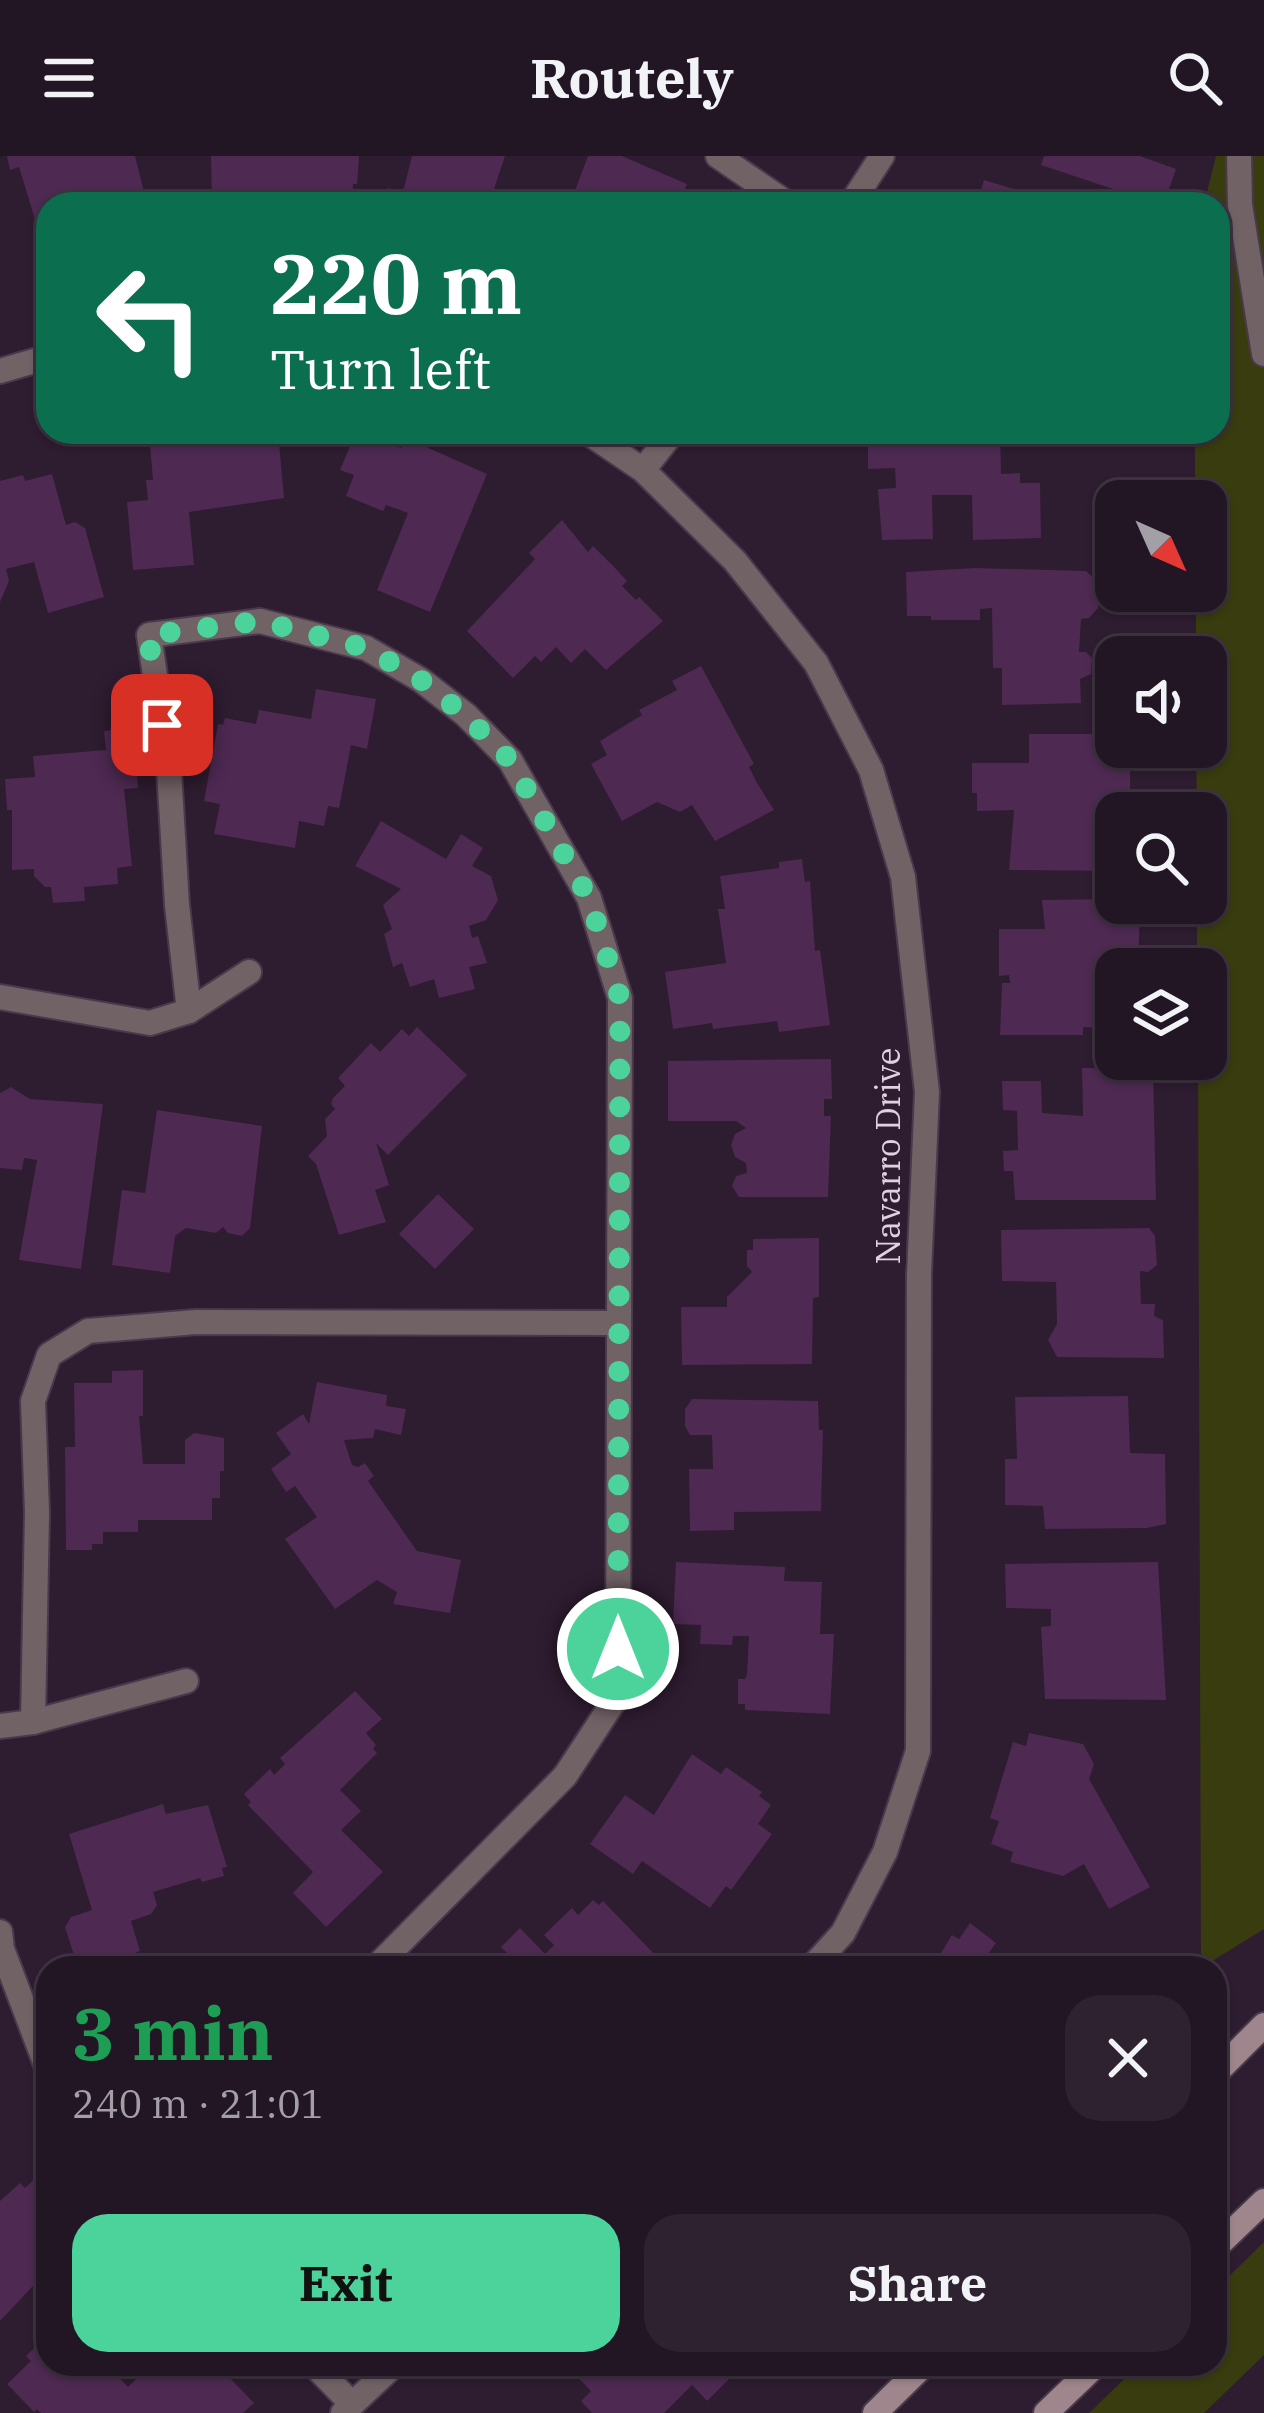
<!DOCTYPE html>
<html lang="en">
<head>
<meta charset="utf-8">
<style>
	:root { --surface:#221524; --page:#2e2231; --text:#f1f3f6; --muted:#a29fa6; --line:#3f3441; --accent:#4cd39b }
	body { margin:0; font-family:"IBM Plex Serif",serif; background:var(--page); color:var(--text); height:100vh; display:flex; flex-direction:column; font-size:45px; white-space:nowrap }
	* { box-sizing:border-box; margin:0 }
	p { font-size:39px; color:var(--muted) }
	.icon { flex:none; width:66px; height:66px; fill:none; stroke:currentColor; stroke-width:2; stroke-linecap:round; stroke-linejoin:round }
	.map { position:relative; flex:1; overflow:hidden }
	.drawer { position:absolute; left:36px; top:1800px; width:1191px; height:420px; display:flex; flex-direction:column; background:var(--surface); border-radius:36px; box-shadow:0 3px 9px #0004,0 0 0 3px var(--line) }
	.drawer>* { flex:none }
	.top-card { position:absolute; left:36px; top:36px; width:1194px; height:252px; border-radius:36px; box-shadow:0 3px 9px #0004,0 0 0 3px var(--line); background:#0b6e4f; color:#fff; overflow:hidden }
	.needle { width:78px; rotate:135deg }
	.controls { position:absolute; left:1095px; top:324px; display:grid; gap:24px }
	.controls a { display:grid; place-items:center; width:132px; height:132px; border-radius:24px; background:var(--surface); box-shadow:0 3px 9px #0004,0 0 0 3px var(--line); font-size:60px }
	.pin { position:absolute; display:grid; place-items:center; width:102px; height:102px; color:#fff; margin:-51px; border-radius:24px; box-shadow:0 6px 18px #0006 }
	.me { position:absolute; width:132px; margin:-66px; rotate:0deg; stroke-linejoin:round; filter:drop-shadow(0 0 9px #0008) }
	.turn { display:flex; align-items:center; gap:42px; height:252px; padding:0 36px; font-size:54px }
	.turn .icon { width:156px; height:156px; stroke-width:2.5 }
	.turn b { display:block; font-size:84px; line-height:102px }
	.round { display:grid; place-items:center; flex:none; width:126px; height:126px; border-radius:36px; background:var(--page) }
	.headline { display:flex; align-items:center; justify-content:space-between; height:204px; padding:0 36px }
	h1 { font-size:72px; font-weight:800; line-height:90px; color:#1e9e55 }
	.button { display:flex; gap:24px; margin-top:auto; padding:24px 36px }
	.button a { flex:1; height:138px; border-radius:36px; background:var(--accent); color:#111; font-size:48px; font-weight:800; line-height:138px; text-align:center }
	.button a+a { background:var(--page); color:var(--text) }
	header { display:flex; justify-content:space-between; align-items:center; height:156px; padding:0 36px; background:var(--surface); font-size:54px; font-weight:800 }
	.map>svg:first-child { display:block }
</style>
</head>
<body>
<header><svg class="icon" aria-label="menu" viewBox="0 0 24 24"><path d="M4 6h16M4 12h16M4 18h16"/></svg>Routely<svg class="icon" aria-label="search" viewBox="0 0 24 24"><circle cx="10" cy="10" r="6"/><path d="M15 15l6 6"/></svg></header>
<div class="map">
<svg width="1264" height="2257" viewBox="0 0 1264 2257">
	<rect width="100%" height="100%" fill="#2e1c30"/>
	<path fill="#383c0f" d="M1216,0H1264V1773L1201,1812L1198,903H1206V813H1197V747H1206V657H1197L1196,591H1206V501H1196V435H1206V345H1195V276H1218V48H1204Z
		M1264,2086V2199L1204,2257H1089L1140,2208H1215V2134Z"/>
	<path fill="#4e2952" d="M7,0H135L147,48H48V82L41,83L19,11L10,14Z
		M211,0H359L357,28H353L352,48H212Z
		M412,0H505L489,48H384L388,32L403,36Z
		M588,0H622L687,28L679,48H570Z
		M1044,0H1140L1176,13L1164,48H1158L1041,9Z
		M984,24L1031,38L1028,48H977Z
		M149,276H278L284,342L189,356L194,409L133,414L127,346L148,344L146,324H153Z
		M356,276L401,292L406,282L487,318L430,456L377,434L408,357L386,349L383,355L346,340L354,319L340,314Z
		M874,276H1000L1001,318L1020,317V327H1040L1041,382L973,384L972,339H932L933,383L882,384L878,333L896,332L895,312L868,313V281H874Z
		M52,318L66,369L75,366L85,372L104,441L48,457L34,406L6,413L9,425L0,446V325L23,319L25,325Z
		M562,364L588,396L593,390L616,413L627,425L622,430L636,444L639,441L663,465L606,514L585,493L571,507L556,491L541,506L535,500L513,522L467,475L535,403L529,397Z
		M975,412L1086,415L1098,426V452L1089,462L1081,463L1079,496H1086L1092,502L1091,518L1080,523L1081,547L1002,549V512H993L992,452L980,453V464H931V460H907L906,416Z
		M701,510L754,608L749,611L757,627L774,654L715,685L692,649L680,656L657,646L622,665L591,608L607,599L600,585L642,559L639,554L677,534L672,525Z
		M316,533L376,543L367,593L351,589L339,652L328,650L324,670L299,665L295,692L214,678L220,648L204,645L218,568L223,569L225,562L256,568L259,554L311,563Z
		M133,572L138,632L124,633L132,710L117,712L118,728L84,731L85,745L53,747L51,731H45L34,720V713L12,714V654H7L5,623L35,621L33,600L106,594L104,575Z
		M1029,578H1100V592H1130V657H1116V715L1009,714L1014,654L977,655V637H972V607H1029Z
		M381,665L446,703L461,678L483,692L472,710L491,720L498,744L486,764L469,770L472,782L478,780L487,807L469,811L475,833L439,842L434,823L410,831L402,807L393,811L384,778L392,773L383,749L401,733L355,710Z
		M802,703L805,726L810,725L815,795L820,794L830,869L779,876L777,865L713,873L712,867L673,873L665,816L726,807L718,753H725L720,720L779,712V706Z
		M1116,743V747H1132L1140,752L1138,813H1116V878H1104V872L1083,871V879H1000L1002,827H1010L1009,819L999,820V773H1045L1042,744Z
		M417,871L467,919L388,999L376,987L389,1029L375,1034L386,1066L339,1079L316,1008L308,1000L327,980L325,963L335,953L331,948L333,942L345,930L338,922L371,887L380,896L402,873L409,880Z
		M831,903L832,943H824V960H831L828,1041H739L732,1030L736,1020L747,1017L746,1007L735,1001L731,989L735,978L746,972L736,965H668V905Z
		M1082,912H1153L1156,1044H1015L1013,1015H1004L1003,995L1018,994L1017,955L1003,954L1002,925H1041L1042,957L1083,960Z
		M11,931L30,943L103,948L81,1113L19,1104L37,1004L24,1002L22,1014L0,1012V937Z
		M157,954L262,970L250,1072L242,1080L228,1077L223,1071L216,1077L186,1072L175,1080L170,1117L112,1109L122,1034L145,1037Z
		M438,1038L474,1073L435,1113L399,1078Z
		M1149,1072L1155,1080L1157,1109L1148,1116L1140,1115L1141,1148H1155L1154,1160L1163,1164L1164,1202L1057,1201L1048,1184L1057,1168L1056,1126L1002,1125L1001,1074Z
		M819,1082V1141L813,1142L812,1208L682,1209L681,1151H727V1141L752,1116L747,1110V1094H753V1083Z
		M143,1214V1260H139L143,1308H185V1284L194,1277L224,1282V1315H220V1342H212V1364H138V1376H103V1388H92V1394H66L65,1291H75L74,1227H112V1215Z
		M317,1226L387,1239L386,1250L406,1253L401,1279L375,1273L373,1282L344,1284L352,1309L358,1311L365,1307L374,1320L368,1325L417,1395L461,1404L450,1457L393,1448L397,1436L377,1424L335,1453L285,1383L317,1361L295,1330L286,1336L271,1313L291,1298L276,1277L303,1258L309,1268Z
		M1128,1240L1130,1297L1165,1298L1166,1368L1147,1372L1045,1373L1043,1350L1005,1349V1303H1017L1015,1241Z
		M692,1243L818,1245L819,1274H823L821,1355L734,1356V1374L690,1375L689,1313H713L712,1279H690L685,1270V1253Z
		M676,1406L785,1411L784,1425L822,1426L820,1478H834L830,1558L745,1554V1548H738V1523H745L747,1518L749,1480H733L732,1489L700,1488L701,1469L673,1468Z
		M1158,1406L1166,1544L1045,1543L1041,1471L1051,1470V1453L1006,1452L1005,1408Z
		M355,1535L382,1563L366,1577L376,1589L373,1593L377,1597L340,1634L361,1655L341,1674L383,1716L326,1771L293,1737L313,1716L248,1649L251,1646L244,1638L270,1613L274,1619L285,1608L280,1602Z
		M1029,1577L1083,1588L1094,1608L1089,1623L1150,1731L1109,1753L1084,1708L1063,1720L1010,1706L1013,1696L991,1688L999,1665L990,1662L1013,1586L1026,1590Z
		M692,1598L721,1618L726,1611L762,1636L759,1640L771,1649L758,1668L772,1678L731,1734L726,1730L710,1752L642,1705L633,1718L590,1688L625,1639L654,1659Z
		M163,1648L166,1658L208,1649L227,1711L222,1712L224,1720L202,1726L200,1722L153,1736L157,1749L151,1758L131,1765L140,1795L132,1798L136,1812H78L65,1771L71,1761L92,1754L69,1678Z
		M593,1744L599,1749L603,1745L659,1803L653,1809L656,1812H492L507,1797L501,1791L520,1772L545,1798L554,1789L544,1779L572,1752L578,1759Z
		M970,1767L996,1787L985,1802L987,1812H932L952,1779L959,1783Z
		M48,2010V2114L0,2165V2045L20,2027L25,2032Z
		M48,2179V2208H106L128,2231L152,2208H243L229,2221L254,2247L243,2257H41L37,2253L34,2256L7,2228L31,2205L26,2200Z
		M565,2208H723L733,2219L707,2245L692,2229L664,2257H592L581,2245L591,2235Z"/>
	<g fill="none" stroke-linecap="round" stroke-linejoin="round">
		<defs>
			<path id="service" d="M718,0L788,48
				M1239,0L1240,49L1264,198
				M189,855L177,749L169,614L149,479L260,465L366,492L421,524L466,559L510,604L589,742L620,842L618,1539L565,1620L375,1812
				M33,1566L37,1356L33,1245L49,1199L88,1175L196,1166L619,1167
				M0,1776L2,1793L48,1914
				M313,2208L352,2248"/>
			<path id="minor" d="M851,48L882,0
				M0,215L48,201
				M587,276L643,314L735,405L816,507L871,614L903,721L927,936L919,1118L918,1595L885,1696L843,1777L811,1812
				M643,314L673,276
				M0,841L150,867L189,855L249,816
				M0,1570L33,1566L186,1525
				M343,2257L395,2208"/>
			<path id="secondary" d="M1215,1918L1264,1869
				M1215,2092L1264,2045
				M875,2257L925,2208
				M1046,2257L1097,2208"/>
		</defs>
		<use href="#service" stroke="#4a394c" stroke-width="28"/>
		<use href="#minor" stroke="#4a394c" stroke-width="28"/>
		<use href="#secondary" stroke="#4a394c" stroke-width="28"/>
		<use href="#service" stroke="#716266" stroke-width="24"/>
		<use href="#minor" stroke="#716266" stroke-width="24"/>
		<use href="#secondary" stroke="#9e868c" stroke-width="24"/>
	</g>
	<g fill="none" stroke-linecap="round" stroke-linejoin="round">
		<path stroke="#4cd39b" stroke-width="21" stroke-dasharray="0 37.8" d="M162,569L148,479L260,465L366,492L421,524L466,560L510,604L589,742L620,842L618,1493"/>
	</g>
	<g text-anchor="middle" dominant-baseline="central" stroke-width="12" stroke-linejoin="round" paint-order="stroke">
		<g font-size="33" fill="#ded2e0" stroke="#2e1c30">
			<text transform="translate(887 1000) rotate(-90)">Navarro Drive</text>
		</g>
	</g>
</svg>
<div class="controls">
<a><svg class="needle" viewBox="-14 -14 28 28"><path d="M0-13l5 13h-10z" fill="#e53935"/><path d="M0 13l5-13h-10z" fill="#a29fa6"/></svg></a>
<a><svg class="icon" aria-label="sound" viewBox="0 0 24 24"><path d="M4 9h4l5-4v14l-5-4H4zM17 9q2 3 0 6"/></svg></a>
<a><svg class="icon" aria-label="search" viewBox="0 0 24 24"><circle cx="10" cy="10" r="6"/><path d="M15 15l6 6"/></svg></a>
<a><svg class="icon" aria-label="layers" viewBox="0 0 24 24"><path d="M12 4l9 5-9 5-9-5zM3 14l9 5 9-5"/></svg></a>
</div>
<div class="pin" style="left:162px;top:569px;background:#d93025"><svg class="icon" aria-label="arrive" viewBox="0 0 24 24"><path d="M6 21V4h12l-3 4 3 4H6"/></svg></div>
<svg class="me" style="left:618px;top:1493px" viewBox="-20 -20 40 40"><circle r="17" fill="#4cd39b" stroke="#fff" stroke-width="3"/><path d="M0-11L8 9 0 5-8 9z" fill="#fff"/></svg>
<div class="top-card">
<div class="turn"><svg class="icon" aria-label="left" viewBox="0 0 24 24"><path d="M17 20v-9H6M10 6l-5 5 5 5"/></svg><div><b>220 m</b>Turn left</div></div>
</div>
<section class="drawer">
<div class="headline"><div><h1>3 min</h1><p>240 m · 21:01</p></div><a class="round"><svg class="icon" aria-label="close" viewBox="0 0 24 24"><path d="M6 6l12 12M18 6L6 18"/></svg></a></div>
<div class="button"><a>Exit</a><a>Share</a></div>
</section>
</div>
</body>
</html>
